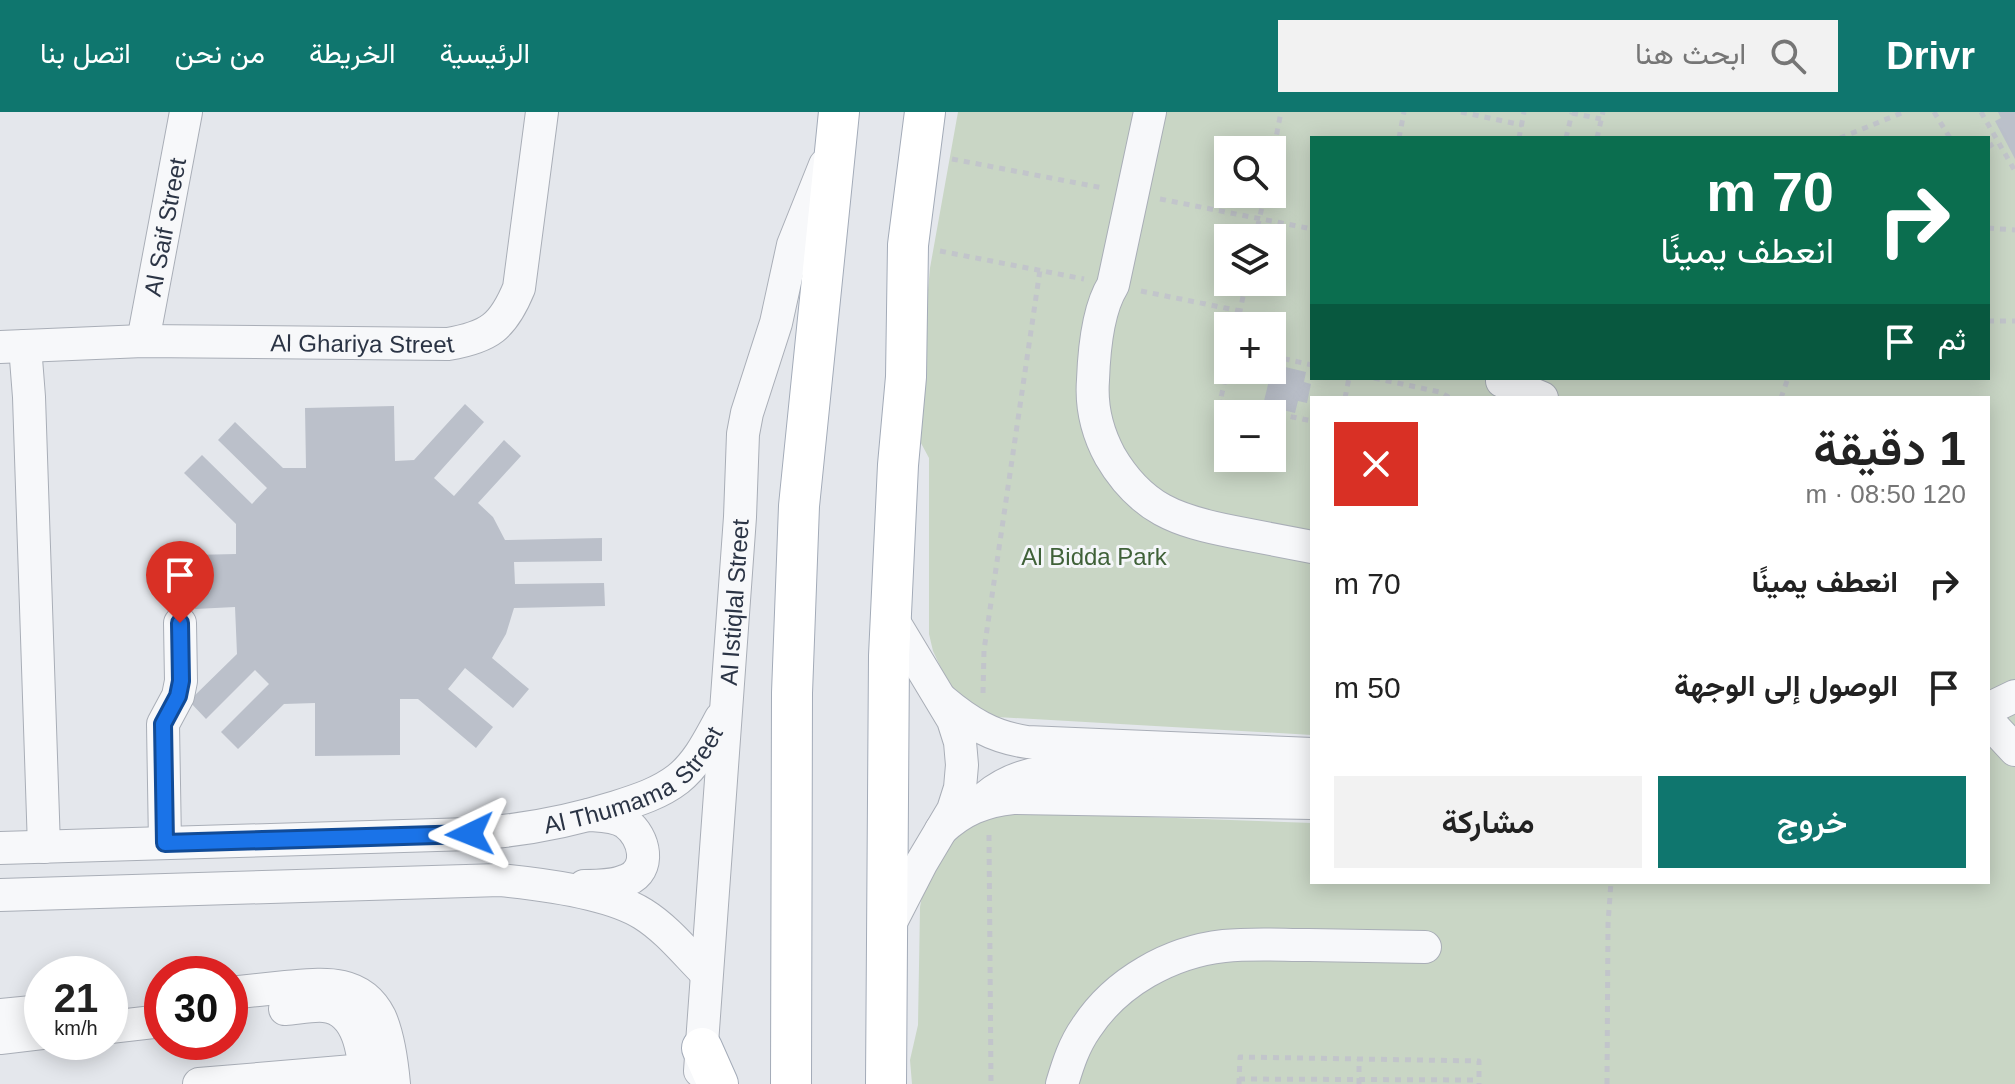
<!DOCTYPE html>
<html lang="ar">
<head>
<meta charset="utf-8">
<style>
	:root { --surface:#fff; --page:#f2f2f2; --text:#222; --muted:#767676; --accent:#0f766e }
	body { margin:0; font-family:Helvetica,Vazirmatn,sans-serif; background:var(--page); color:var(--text); direction:rtl; height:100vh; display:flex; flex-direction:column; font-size:30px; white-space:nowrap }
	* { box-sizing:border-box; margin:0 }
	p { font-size:26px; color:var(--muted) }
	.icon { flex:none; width:44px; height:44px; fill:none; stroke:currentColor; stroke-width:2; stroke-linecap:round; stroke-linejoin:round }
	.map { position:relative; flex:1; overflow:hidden; direction:ltr }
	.details { position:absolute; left:1310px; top:284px; width:680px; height:488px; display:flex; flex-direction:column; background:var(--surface); border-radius:0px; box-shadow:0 4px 20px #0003; direction:rtl }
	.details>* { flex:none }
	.top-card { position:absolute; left:1310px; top:24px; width:680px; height:244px; border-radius:0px; box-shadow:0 4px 20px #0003; direction:rtl; background:#0b6e4f; color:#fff; overflow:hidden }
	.fabs { position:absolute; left:1214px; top:24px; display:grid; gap:16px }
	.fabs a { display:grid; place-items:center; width:72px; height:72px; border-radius:0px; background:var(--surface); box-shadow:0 4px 20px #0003; font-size:40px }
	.speed { position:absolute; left:24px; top:844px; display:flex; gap:16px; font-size:40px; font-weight:700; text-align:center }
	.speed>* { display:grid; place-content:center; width:104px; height:104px; border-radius:50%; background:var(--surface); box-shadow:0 4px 20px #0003; line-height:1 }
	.speed small { font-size:20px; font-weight:400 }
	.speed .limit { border:12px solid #d22; background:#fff; color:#111 }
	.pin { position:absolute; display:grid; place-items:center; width:68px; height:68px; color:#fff; margin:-82px -34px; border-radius:50% 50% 50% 0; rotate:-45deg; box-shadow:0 0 8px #0007 }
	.pin .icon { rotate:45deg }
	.me { position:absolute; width:88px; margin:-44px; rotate:268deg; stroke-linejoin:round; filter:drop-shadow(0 0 6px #0008) }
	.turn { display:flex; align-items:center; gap:28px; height:168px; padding:0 24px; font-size:36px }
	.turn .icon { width:104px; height:104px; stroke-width:2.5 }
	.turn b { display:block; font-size:56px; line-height:68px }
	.then { display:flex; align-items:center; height:76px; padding:0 24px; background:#0003; gap:16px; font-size:30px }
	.round { display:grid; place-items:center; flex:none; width:84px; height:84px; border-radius:0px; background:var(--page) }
	.summary { display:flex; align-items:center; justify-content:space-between; height:136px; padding:0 24px }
	h1 { font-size:48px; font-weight:600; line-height:60px }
	.action { display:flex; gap:16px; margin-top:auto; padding:16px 24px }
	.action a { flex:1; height:92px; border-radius:0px; background:var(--accent); color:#fff; font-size:32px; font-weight:600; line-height:92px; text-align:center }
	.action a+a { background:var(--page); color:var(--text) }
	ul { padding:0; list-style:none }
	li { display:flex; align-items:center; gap:24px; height:104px; padding:0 24px }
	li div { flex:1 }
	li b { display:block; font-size:30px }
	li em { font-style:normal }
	header { display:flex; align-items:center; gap:48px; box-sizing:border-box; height:112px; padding:0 40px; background:var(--accent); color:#fff }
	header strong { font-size:38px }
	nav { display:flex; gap:44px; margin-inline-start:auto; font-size:28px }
	.search { width:560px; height:72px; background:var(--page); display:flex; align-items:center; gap:20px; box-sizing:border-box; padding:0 28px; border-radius:0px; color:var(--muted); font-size:30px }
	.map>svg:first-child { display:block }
</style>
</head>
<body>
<header>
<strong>Drivr</strong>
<div class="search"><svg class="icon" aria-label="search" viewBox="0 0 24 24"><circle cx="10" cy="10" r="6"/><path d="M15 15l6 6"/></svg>ابحث هنا</div>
<nav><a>الرئيسية</a><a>الخريطة</a><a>من نحن</a><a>اتصل بنا</a></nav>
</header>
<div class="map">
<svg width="2015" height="972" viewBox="0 0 2015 972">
	<rect width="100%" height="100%" fill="#e4e7ec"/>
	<path fill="#c9d6c5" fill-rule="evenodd" d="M958,0H2015V972H912L910,948L918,913L920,795L925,770L953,718L1006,700L1312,711V770H1988V286H1312V623L997,605L978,600L961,587L948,571L933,539L929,522V346L915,320L930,156ZM1312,26H1988V266H1312ZM1228,38H1272V82H1228ZM1228,126H1272V170H1228ZM1228,214H1272V258H1228ZM1228,302H1272V346H1228Z"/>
	<path fill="#bbc0ca" d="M1998,0H2015V47L1995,9L2001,6Z
		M1273,252L1306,260L1304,270L1311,272L1307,291L1298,289L1295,301L1263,293Z
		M465,292L484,310L434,366L454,384L504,328L521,344L478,391L493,405L505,428L602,426V449L514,450L515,472L604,471L605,494L514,496L506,522L492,546L529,577L513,596L465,556L448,577L493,615L476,636L418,587H400V643L315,644V591L284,592L238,637L221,620L269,572L255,558L206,607L189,589L237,542L235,495L195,497L193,443L236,442V412L184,361L202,343L252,392L267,376L218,328L235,310L283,356H306L305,296L394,294L395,349L414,348Z"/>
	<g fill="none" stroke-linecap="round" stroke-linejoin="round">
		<defs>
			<g id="minor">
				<path d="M1150,0L1113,173C1098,197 1094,240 1093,268C1091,294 1097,320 1110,344C1141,397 1177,409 1234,420C1260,425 1286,430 1312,435"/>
				<path id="s1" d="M143,229L186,0"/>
				<path d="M25,234L29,285L44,735"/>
				<path id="s2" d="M0,235L143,229L448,232C489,225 503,215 519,176L542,0"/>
				<path d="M1502,269L1542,286"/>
				<path d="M942,588C968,610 992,625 1027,630L1312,642"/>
				<path d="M1988,597L2015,584"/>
				<path d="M1988,609L2015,638"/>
				<path d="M986,685C1009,666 1034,660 1063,658L1312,670"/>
				<path d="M941,718C962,698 984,689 1013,686L1312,691"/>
				<path d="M165,731L163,612L178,584L181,569L180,511"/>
				<path id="s3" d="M0,736L470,722C520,719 568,710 616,695C638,688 660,681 678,667C698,651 709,628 721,606"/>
				<path d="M584,774C598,774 614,774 627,768C652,758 645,725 626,711C616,704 602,704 589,703"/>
				<path d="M0,783L500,768C540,772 608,780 643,802C667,817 686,841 706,861"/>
				<path d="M888,816L922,750L953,698L960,676L962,653L960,630L953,608L891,505"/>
				<path d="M230,881C249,879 267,877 286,875C322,872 360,866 380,905C389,925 392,950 394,972"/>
				<path d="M285,897C298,896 312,893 324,894C360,897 364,944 366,972"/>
				<path d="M0,903L42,899"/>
				<path d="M110,915L162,909"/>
				<path d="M0,926L42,921"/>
				<path id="s4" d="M700,959L740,405L743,322L747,301L776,211L793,133L825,53"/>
				<path d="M199,972L365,958H392"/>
				<path d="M1062,972C1068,952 1074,933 1086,916C1116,870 1170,840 1224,834C1252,831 1281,833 1309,833C1348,834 1387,834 1425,835"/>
			</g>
			<path id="major" d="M702,936L718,972
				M791,972L792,581L799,394L839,0
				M886,972L889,544L898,353L906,265L908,133L925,0"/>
		</defs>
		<use href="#minor" stroke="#a9aeb7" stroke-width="34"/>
		<use href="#major" stroke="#a3abb8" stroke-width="42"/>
		<path stroke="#c2c5cb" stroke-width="5" stroke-dasharray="6 6" stroke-linecap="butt" d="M1461,0L1522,13
			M1934,0L1950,26
			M1981,0L2015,59
			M1572,1L1601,7
			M1399,26L1404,0
			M1519,26L1524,0
			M1566,26L1572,1
			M1597,26L1603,0
			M1840,26L1904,0
			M1988,35L1998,29
			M1272,46L1281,0
			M952,47L1103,76
			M1160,87L1312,117
			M1988,116L2015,118
			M1255,126L1265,82
			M940,139L1084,167
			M1141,179L1240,199
			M1988,209H2015
			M1237,214L1246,170
			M1272,244L1312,253
			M1228,255L1220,290L1312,309
			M1374,266L1440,280L1450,286
			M1345,286L1349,266
			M1781,286L1788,266
			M983,581L984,538L989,504L1040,158
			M989,723L991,972
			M1239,967L1479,968
			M1239,972L1240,945L1479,949V972
			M1359,972V947
			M1607,972L1608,812L1611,770"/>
		<use href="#minor" stroke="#f7f8fa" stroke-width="32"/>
		<use href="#major" stroke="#fff" stroke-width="40"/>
	</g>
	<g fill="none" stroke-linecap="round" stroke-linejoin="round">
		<defs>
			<path id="route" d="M180,511L181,569L178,584L163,612L165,731L470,722"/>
		</defs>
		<use href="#route" stroke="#114b97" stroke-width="20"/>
		<use href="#route" stroke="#1a73e8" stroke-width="14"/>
	</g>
	<g text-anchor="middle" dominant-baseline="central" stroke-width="6" stroke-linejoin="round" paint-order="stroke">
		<g font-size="24" fill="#2b3445" stroke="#f4f6f9">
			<text stroke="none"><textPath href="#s1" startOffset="116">Al Saif Street</textPath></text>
			<text stroke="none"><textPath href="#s2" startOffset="362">Al Ghariya Street</textPath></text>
			<text stroke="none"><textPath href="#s4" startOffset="470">Al Istiqlal Street</textPath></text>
			<text stroke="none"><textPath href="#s3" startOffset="648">Al Thumama Street</textPath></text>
		</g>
		<g font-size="24" fill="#3f6138" stroke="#f4f6f9">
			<text x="1094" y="444">Al Bidda Park</text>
		</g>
	</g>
</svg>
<div class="fabs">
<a><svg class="icon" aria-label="search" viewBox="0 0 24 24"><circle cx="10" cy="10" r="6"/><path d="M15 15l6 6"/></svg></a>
<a><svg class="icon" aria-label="layers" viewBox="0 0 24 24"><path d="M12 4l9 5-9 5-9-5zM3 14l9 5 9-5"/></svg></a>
<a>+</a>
<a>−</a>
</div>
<div class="speed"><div>21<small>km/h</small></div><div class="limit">30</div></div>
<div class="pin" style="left:180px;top:511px;background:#d93025"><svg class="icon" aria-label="arrive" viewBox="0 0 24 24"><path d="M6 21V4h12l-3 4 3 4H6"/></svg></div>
<svg class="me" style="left:470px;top:722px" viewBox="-20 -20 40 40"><path d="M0-17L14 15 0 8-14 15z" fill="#1a73e8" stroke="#fff" stroke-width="4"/></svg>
<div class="top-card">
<div class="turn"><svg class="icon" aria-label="right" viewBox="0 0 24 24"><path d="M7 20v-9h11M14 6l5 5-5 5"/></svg><div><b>70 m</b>انعطف يمينًا</div></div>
<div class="then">ثم<svg class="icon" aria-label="arrive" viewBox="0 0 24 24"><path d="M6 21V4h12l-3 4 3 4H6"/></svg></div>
</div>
<section class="details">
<div class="summary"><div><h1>1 دقيقة</h1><p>120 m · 08:50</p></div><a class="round" style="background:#d93025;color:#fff"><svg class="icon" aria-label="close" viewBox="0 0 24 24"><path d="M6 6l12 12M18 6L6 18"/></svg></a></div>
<ul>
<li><svg class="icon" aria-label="right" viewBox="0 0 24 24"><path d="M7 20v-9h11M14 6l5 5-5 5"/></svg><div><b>انعطف يمينًا</b></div><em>70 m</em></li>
<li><svg class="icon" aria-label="arrive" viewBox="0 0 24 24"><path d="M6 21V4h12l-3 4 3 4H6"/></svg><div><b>الوصول إلى الوجهة</b></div><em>50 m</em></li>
</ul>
<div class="action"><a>خروج</a><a>مشاركة</a></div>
</section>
</div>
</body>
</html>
